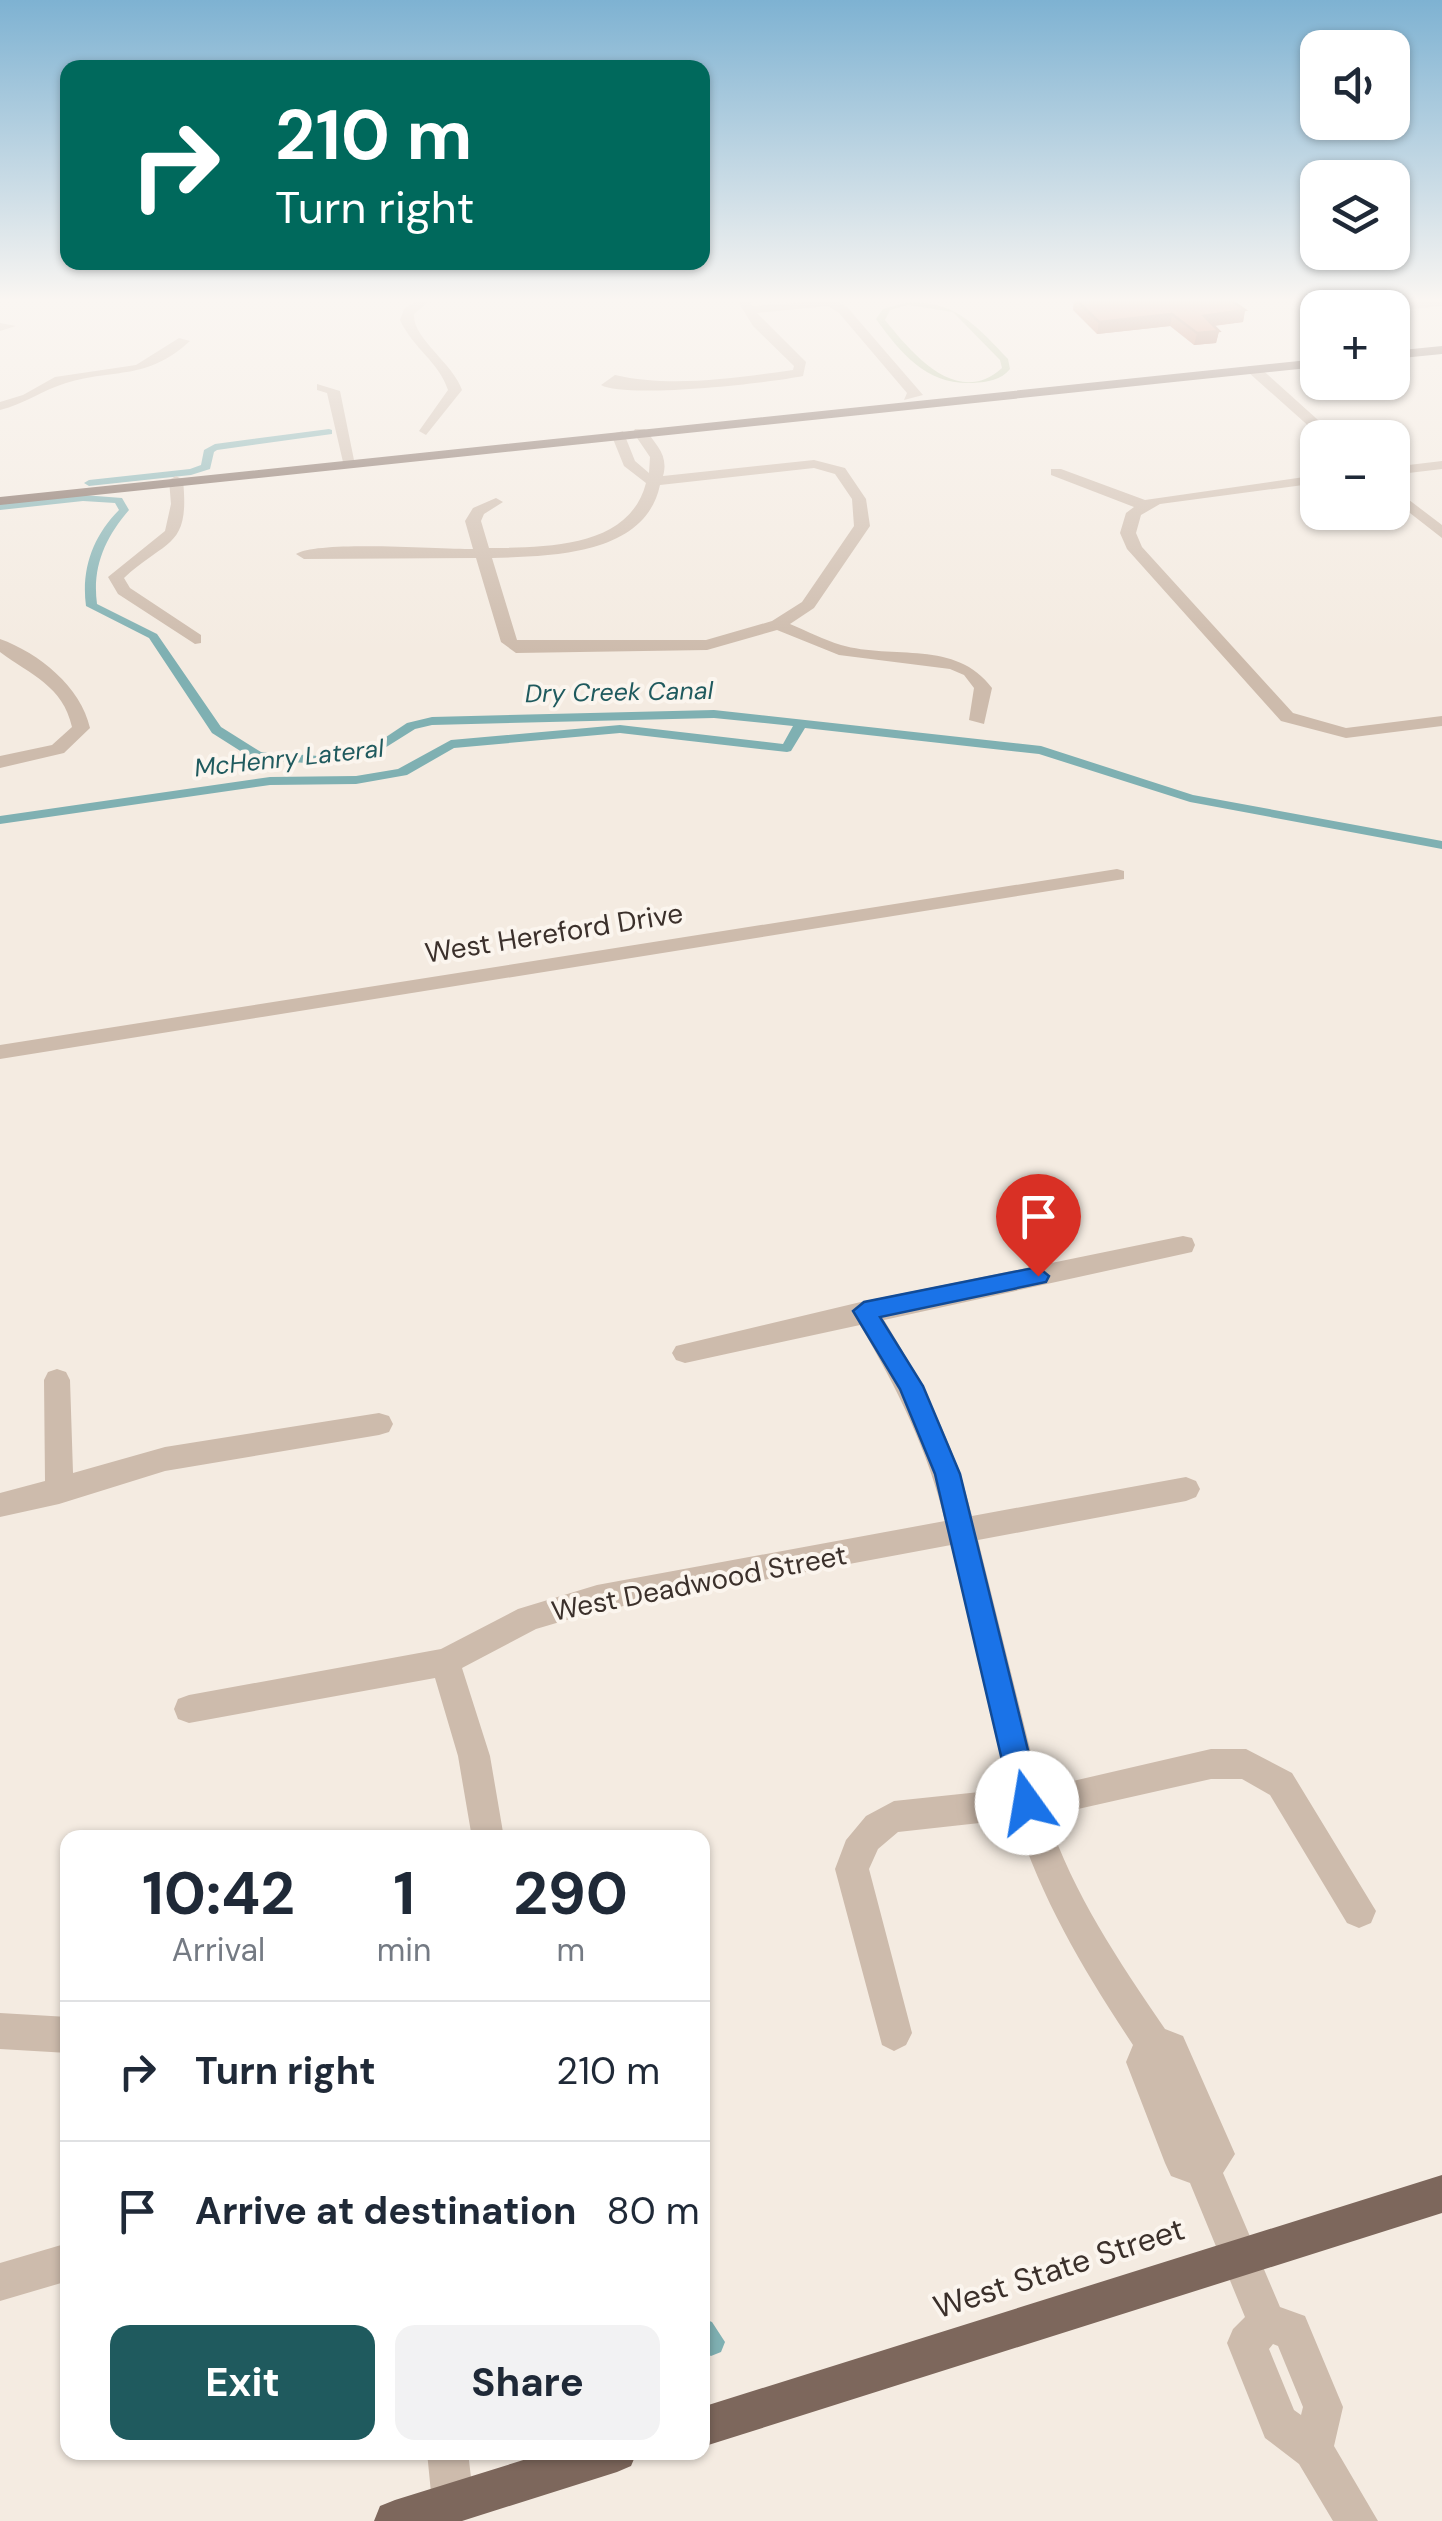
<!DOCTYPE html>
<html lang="en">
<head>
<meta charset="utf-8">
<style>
	:root { --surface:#fff; --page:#f2f2f3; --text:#1f2937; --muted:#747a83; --line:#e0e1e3; --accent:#1f5a5e }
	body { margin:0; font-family:"DM Sans",sans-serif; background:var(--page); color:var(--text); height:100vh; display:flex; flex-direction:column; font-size:38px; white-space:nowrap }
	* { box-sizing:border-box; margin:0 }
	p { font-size:32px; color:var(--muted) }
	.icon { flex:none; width:55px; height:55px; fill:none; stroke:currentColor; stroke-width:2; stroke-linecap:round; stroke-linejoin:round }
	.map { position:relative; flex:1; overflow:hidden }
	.side { position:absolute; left:60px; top:1830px; width:650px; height:630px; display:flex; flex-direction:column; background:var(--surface); border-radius:20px; box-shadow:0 2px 8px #0004 }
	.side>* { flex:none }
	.top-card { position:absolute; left:60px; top:60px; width:650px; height:210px; border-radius:20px; box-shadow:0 2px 8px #0004; background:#00695c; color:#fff; overflow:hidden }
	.fabs { position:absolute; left:1300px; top:30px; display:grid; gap:20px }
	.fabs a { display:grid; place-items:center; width:110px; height:110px; border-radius:20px; background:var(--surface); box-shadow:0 2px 8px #0004; font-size:50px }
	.pin { position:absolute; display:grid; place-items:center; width:85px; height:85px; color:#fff; margin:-102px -42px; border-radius:50% 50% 50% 0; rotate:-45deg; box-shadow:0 0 10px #0007 }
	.pin .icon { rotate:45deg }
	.me { position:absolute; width:110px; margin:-55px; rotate:347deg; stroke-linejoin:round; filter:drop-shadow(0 0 8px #0008) }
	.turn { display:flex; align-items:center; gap:35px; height:210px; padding:0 50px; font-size:45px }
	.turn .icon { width:130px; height:130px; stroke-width:2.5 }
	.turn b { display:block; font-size:70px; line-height:85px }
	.eta { display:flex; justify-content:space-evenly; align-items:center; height:170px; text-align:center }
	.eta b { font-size:60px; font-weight:700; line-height:70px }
	.primary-button { display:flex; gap:20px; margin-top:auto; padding:20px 50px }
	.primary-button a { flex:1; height:115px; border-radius:20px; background:var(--accent); color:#fff; font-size:40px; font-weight:700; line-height:115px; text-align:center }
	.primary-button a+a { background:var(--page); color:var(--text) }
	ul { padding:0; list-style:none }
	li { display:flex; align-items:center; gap:30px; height:140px; padding:0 50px; border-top:2px solid var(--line) }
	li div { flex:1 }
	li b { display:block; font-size:38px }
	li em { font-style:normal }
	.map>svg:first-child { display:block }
</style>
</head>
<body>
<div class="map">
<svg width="1442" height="2521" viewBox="0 0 1442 2521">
	<rect width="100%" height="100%" fill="#f4ebe1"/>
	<path fill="#b8c4a0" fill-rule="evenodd" d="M905,303C955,299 976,326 1008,359L1010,369C1001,380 988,382 973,383C927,385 902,355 876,319L883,309ZM908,305L953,312L1000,360L1002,368C957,409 911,352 885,320L890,310Z"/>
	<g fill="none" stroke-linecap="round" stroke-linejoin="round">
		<path fill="#7fb0b2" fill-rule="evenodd" d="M329,429L332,430V434L217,450L214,452L210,469L191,475L89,486L84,483L89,480L190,469L201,465L204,450L215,444Z
			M83,495L122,498L129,510C105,538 92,567 97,604L157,634L221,727L261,752L319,756L368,749L407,723L432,717L714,710L1041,746L1193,795L1442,841V849L1190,802L1039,754L805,728L791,751L787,752L620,733L454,748L407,775L356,784L270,785L0,824V816L270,777L356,776L398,769L451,740L620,725L783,744L793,726L714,718L432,725L415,729L372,756L319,764L253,759L212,733L149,638L86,606C81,569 93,536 119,510L115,503L83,501L0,510V504Z
			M702,2318L712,2322L725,2342L721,2352L711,2356L702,2352Z"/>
		<path fill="#cdbbac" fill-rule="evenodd" d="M417,300H431L414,314C412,338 453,363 462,390L426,435L419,431L448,390C439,362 412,347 400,320L404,309Z
			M737,300H749L753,306L835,300L847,307L923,395L904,400L907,393L839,313L828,306L757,313L806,362L803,376C769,383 625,399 601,385L615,375C671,388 735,378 793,370L794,366L753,326Z
			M1343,300H1358L1370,308H1354Z
			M1426,300H1442V306L1392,311V308H1377Z
			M0,323L16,326L0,331Z
			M179,338L190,341C146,381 116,368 66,383C43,390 24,404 0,410V402L23,395L55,377L136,365Z
			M1248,366H1258L1338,438H1322L1248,372Z
			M317,384L340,391L355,465L343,462L327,393L317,390Z
			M635,429H645C656,445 669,455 663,476L814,460L845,468L866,499L870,526L814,608L790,624C807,631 824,640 841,645C893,660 956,639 992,688L984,724L969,720L974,688L964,675L950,669L839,655L777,630L707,650L516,653L501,642L476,558L304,559L296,554C317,540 441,549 473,549L465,521L473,508L496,498L503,502L484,514L481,521L489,548C545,547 629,549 646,483L624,466L611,434L623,431L635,461L649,473L650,457L633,432ZM814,468L835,474L852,499L854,526L802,602L772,621L706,640H517L492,558C550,556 645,556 660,485Z
			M1442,461V469L1392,475V467Z
			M1051,469H1061L1145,500L1318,475V483L1160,504L1141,515L1136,533L1142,547L1293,713L1346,728L1442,716V726L1346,738L1281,721L1127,549L1120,533L1126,513L1134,507L1051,475Z
			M176,476L183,480C190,549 167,538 124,578L130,588L201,635V643L195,644L118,594L108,577L165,531L171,504L169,480Z
			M1392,487L1442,525V538L1392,499Z
			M0,639C39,653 81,687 90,728L64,753L0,768V756L52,745L72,727C63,686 31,675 0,652Z
			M1117,869L1124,871V879L0,1059V1045Z
			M1183,1236L1192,1238L1195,1245L1192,1252L884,1320C922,1382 955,1445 972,1516L1186,1477L1196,1481L1200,1489L1196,1497L1186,1501L978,1540L1039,1785L1073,1781L1211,1749H1246L1292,1773L1376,1911L1371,1923L1359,1928L1347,1923L1270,1795L1242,1779H1211L1047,1816C1074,1895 1118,1960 1165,2029L1183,2036L1235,2154L1223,2173L1280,2307L1305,2316L1343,2407L1334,2446L1378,2521H1333L1299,2464L1265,2438L1227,2343L1233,2329L1245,2317L1190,2183L1171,2176L1165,2163L1126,2062L1133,2045C1085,1972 1043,1903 1016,1819L898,1832L878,1849L869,1869L912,2033L906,2045L894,2051L882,2045L835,1869L846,1840L866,1816L894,1801L1008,1789L951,1545L597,1611L536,1629L462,1668L490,1756L504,1838H472L458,1756L435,1678L189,1723L178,1719L174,1709L178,1699L189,1695L441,1649L518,1609L597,1585L945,1521C928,1450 897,1388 860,1325L685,1363L676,1360L672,1353L676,1346L865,1301ZM1273,2344L1278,2346L1303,2407L1301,2415L1294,2410L1269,2349Z
			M57,1369L66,1372L70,1380L73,1473L165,1447L379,1413L389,1416L393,1424L389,1432L379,1435L165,1471L59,1504L0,1517V1493L45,1481L44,1380L48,1372Z
			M0,2013L68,2017V2053L0,2049Z
			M68,2243V2281L0,2301V2263Z
			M427,2452H468L474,2503L468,2518L460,2521L438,2518L432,2503Z"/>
		<path fill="#7d675c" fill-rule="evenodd" d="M1442,346V354L1392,359V351Z
			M1318,359V367L0,505V497Z
			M1442,2175V2213L702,2447V2407Z
			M549,2452H637L631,2466L617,2472L462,2521H374L380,2506L395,2500Z"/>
	</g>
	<path fill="#ac5a40" d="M1074,300H1231L1245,310L1243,322L1214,326L1219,331L1216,343L1194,345L1170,326L1097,334L1073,310Z"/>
	<path fill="#8c4a34" d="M1245,310L1243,322L1202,327L1204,316Z
		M1172,314L1170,326L1097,334L1099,322Z
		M1219,331L1216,343L1194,345L1197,333Z"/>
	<path fill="#c8694b" stroke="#8c4a34" stroke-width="2.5" d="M1076,300H1231L1245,310L1204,316L1219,331L1197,333L1172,314L1099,322Z"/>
	<linearGradient id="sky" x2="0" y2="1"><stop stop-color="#7eb2d2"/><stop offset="0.46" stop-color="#faf6f2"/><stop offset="1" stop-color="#faf6f2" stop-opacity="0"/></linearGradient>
	<rect width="1442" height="653" fill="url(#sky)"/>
	<path fill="#1a73e8" stroke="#114b97" stroke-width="2.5" d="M1038,1267L1049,1276L1046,1282L880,1317L923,1386L960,1474L1041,1803L1037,1813L1027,1818L1016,1813L1012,1803L935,1474L900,1389L853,1311L864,1302Z"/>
	<g text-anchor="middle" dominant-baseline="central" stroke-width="8" stroke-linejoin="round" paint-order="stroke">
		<g font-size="25" font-style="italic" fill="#1f5a5e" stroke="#fbf5ee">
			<text transform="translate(619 692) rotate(-1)">Dry Creek Canal</text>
			<text transform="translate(289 758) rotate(-6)">McHenry Lateral</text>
		</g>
		<g font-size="28" fill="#3b302b" stroke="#fbf5ee">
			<text transform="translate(554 933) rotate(-9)">West Hereford Drive</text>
			<text transform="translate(699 1583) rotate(-11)">West Deadwood Street</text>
		</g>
		<g font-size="32" fill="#3b302b" stroke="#fbf5ee">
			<text transform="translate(1059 2268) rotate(-18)">West State Street</text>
		</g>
	</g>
</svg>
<div class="fabs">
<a><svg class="icon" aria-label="sound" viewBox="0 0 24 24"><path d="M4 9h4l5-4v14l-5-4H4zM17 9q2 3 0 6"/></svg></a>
<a><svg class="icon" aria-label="layers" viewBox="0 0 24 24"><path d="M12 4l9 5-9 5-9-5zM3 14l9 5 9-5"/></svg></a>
<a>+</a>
<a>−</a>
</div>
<div class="pin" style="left:1038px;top:1276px;background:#d93025"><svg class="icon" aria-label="arrive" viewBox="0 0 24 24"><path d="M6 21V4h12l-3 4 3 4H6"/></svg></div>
<svg class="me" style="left:1027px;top:1803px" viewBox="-20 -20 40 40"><circle r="19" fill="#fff"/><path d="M0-13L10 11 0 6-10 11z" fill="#1a73e8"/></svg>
<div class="top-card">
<div class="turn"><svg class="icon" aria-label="right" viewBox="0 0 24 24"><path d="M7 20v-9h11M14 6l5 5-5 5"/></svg><div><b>210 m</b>Turn right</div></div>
</div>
<section class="side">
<div class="eta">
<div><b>10:42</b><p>Arrival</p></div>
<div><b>1</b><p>min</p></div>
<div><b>290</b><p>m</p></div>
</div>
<ul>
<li><svg class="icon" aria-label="right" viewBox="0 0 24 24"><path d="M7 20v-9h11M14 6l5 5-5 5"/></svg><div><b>Turn right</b></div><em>210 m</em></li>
<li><svg class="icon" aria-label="arrive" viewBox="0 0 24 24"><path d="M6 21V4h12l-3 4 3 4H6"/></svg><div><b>Arrive at destination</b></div><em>80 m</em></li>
</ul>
<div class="primary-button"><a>Exit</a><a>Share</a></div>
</section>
</div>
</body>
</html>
